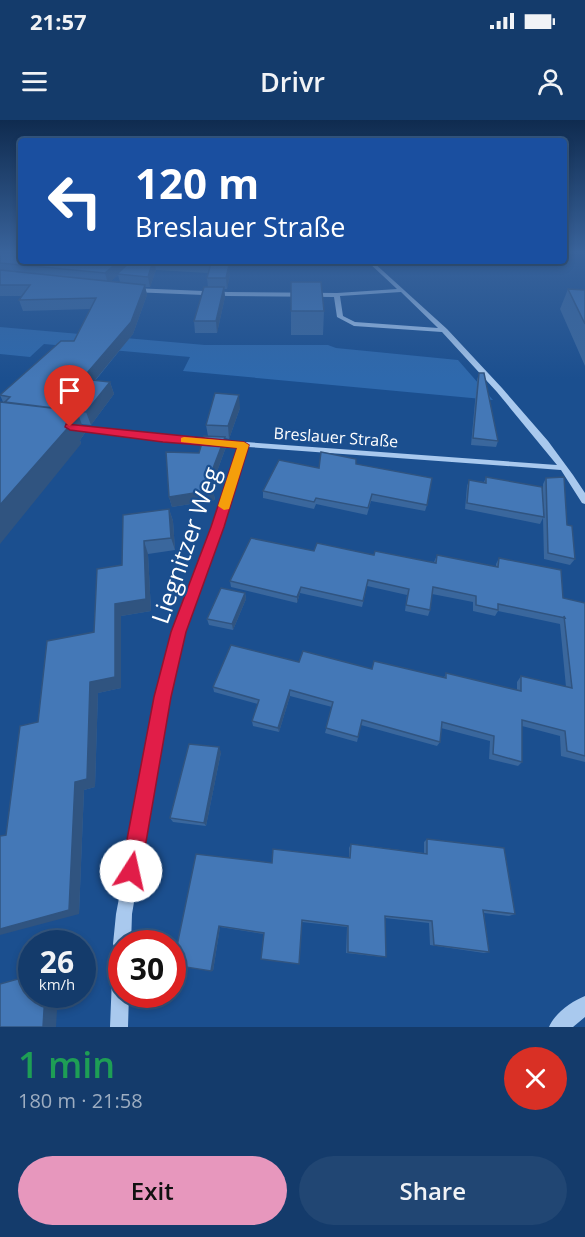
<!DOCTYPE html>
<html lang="en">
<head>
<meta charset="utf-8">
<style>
	:root { --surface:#143b6b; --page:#214673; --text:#f1f3f6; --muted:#9dadc1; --line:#33557e; --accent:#e797bd }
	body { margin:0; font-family:"Open Sans",sans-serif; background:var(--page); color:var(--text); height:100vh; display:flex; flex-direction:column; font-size:22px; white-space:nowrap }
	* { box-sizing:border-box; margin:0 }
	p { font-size:20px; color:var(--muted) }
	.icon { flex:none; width:33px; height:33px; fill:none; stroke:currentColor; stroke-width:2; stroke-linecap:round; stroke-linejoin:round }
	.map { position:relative; height:907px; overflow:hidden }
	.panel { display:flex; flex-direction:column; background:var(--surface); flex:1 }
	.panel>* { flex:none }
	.hud { position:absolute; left:18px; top:18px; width:549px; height:126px; border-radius:6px; box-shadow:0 3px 9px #0003,0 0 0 2px var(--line); background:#1a4fa0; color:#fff; overflow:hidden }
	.speed { position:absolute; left:18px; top:810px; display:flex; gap:12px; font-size:30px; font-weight:700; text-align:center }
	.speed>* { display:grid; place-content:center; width:78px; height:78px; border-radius:50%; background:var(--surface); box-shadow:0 3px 9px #0003,0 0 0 2px var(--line); line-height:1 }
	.speed small { font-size:15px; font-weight:400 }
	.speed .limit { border:9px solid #d22; background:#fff; color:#111 }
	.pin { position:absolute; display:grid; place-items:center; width:51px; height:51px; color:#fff; margin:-62px -26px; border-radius:50% 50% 50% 0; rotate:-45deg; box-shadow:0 0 6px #0007 }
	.pin .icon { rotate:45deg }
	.me { position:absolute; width:66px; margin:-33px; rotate:10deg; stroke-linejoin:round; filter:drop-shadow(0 0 4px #0008) }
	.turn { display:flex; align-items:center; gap:21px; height:126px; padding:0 18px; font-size:27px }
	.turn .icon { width:78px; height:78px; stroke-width:2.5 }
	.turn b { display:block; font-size:42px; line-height:51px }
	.round { display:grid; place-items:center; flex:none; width:63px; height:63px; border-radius:32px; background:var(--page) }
	.head { display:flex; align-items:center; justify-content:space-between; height:102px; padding:0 18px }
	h1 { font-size:36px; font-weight:600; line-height:45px; color:#1e9e55 }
	.cta { display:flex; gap:12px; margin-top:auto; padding:12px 18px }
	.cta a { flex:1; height:69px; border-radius:36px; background:var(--accent); color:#111; font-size:24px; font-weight:600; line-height:69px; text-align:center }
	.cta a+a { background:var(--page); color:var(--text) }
	.status { display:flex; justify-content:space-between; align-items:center; height:42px; padding:0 30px; background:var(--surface); direction:ltr }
	.status svg { height:16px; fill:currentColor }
	header { display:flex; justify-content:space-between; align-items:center; height:78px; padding:0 18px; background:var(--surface); font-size:27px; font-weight:600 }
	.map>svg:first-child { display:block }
</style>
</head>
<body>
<div class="status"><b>21:57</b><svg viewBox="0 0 49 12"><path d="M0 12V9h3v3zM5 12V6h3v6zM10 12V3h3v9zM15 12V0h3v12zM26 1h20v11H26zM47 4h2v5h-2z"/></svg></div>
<header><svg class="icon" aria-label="menu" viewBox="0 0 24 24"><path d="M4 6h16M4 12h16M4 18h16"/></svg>Drivr<svg class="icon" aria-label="person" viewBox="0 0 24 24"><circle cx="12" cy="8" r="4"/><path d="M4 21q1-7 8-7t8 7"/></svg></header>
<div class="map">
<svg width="585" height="907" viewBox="0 0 585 907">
	<rect width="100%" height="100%" fill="#1b4f8f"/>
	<path fill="#2e69ad" d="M0,207L205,225H328L336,228L458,240L493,280L183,251L190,237L44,224L30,237L0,234Z"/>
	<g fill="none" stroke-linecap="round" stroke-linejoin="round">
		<path fill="#a9c9ee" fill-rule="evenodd" d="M367,141H372L447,209L502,268L548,321L573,355L585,373V384L582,383L561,350L248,327L223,407L185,512L169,577L132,794L131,824H122V874H129L128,907H110L113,833L115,828L113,824L116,794L157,577L173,512L213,407L240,326L163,320L69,308L65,306L66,304L163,316L557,345L497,272L442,212L354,206L337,197L334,177L228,176L132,172L129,170L132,168L228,172L337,173L397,169ZM401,172L438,208L355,202L343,196L340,176Z
			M585,876V897L573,907H549C554,894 572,881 585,876Z"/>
	</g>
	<path fill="#3a679d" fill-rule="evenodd" d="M0,132L21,141H222L221,143L230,155L227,169H224L225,177L217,213H195L194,201L208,167L207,158L208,153L156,150L150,167H145L147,175L133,214L95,261L110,262L114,274L91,305L81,304L85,313L80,320L81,324L3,282L0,275L74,221L91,189L23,191L19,180L22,176H0ZM118,155L120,162L111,161Z
		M291,162L324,191L323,215H291Z
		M568,169L585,170V246L560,189Z
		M479,253L498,321L496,327L471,325L477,260Z
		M240,288L229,319L225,318L226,327L212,365L215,380L172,387L169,377L199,333L208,316L206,305Z
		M356,344L427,385L425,391L371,381L367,395L316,384L314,389L263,378V371L319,348Z
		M486,357L543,386V364L546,358L567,405L575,439L570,445L544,439L543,398L540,404L465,389L467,366L469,360L484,362Z
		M169,389L173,401L175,430L148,434L151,491L121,496V568L98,573L95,667L84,670L79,794L6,715L38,602L94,512L122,445Z
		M314,431L374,435L434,442L437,435L496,447V444L499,438L563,478L585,483V642L561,636L560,616L522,606V642L518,646L489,639L490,621L441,608L440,622L437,626L361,605L357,622L325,613L332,587L290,576L279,612L253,606L252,601L258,584L214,572L213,567L299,542L372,549L444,558L446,553L517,570V562L521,556L566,567L560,504L498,491L495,496L473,491V482L432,474L430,490L428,496L405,491L407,475L367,466L362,487L300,473L297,483L231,467L230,461Z
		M245,473L246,479L233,510L209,505L207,499Z
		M221,632L206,706L173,702L170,698Z
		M427,719L515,794L509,796L484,793L489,832L484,833L430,825L429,803L385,798L386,837H383L346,833L347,807L302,802L264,814L220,807L213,851L173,845L272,743L349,737V728L351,724L424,733V722Z"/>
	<path fill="#305480" d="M119,141H133L108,164L105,153Z
		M154,141L156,150L150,167L148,157Z
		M229,145L230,155L227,169L226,158Z
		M145,165L147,175L133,214L86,271L82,259Z
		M224,167L225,177L217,213L216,201Z
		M110,262L114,274L91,305L86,292Z
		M239,275L240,288L229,319L228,306Z
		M77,291L85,313L80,320L81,324L0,424V385Z
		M225,317L226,327L212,365L210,356Z
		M213,370L215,380L172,387L169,377Z
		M169,389L173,401L175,430L171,418Z
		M144,421L148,434L151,491L121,496V568L98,573L95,667L84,670L79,794L0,815V809L75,662L90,562L115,484Z
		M301,467L300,473L297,483V477Z
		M245,473L246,479L233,510L232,504Z
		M290,570V576L279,612L278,608Z
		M219,627L221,632L206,706L204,703Z
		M219,806L220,807L213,851H211Z
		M45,874H58L56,907H43Z"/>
	<path fill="#4478b7" stroke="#305480" stroke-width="1.5" d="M0,132H21V141H119L105,153L0,143Z
		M131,141H153L148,157L117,154Z
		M169,141H213L229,145L226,158H207L211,143Z
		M0,150L145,165L131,202L82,259L110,262L86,292L5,282L10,277L0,275L61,221H74L96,178L19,180L30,165H0Z
		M291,162H321L324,191H291Z
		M204,167H224L216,201H194Z
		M568,169L585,170V204Z
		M479,253H484L498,321L473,318Z
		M215,273L239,275L228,306L206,305Z
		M0,282L77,291L68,301L73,302L0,385Z
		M204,316L225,317L210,356L213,370L169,377L166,332L199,333Z
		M321,332L356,339V344L432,358L427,385L372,374L368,388L316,378L314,382L263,371L279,340L319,348Z
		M486,357L542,367L544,397L467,383L469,360L486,363Z
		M564,357L567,405L572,406L575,439L548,433L546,358Z
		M169,389L171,418L144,421L146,479L115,484V557L90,562L87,659L75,662L69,790L0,809V716L6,715L20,606L38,602L47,521L94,512L97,449L122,445L123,395Z
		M251,418L314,431L317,423L374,435L375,431L436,443L437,435L498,447L499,438L561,450L563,478L585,483V636L567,631L565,611L522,600V642L493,634L494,616L442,602L440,622L362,600L358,617L326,608L333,582L290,570L278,608L252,601L259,580L213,567L231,525L299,542L303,531L372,549L374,541L446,558V553L521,571V556L572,568L564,496L565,498L498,484V490L476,485V476L433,467L430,490L406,485L409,469L368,460L363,481L301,467L297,477L230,461Z
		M221,468L245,473L232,504L207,499Z
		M189,624L219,627L204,703L170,698Z
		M427,719L504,728L515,794L483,790L489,832L434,825L432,801L385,796L386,837L348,832V806L302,800L299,844L261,839L264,813L219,806L211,851L173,845L196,734L272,743L273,729L350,738L351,724L427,734Z
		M32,855V874H45L43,907H0V864Z"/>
	<linearGradient id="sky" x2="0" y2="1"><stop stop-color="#0f2b4f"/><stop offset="0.51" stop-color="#39639b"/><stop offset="1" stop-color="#39639b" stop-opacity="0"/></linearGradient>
	<rect width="585" height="259" fill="url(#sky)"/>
	<path fill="#e11d48" stroke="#92132f" stroke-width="1.5" d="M66,304L244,322L249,325L224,407L186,512L171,577L141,751L138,758L131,761L124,758L121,751L154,577L171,512L211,407L237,328L163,322L70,310L65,307Z"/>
	<path fill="#f59e0b" d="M184,317L244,322L249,325L229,389L224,390L218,386L237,328L181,322V318Z"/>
	<g text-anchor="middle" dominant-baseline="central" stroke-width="4.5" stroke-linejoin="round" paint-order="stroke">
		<g font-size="16" fill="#fff" stroke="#1b4f8f">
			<text transform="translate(336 317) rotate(4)">Breslauer Straße</text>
		</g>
		<g font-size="24" fill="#fff" stroke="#1b4f8f">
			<text transform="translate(185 425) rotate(-71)">Liegnitzer Weg</text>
		</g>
	</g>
</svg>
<div class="speed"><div>26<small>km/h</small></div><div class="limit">30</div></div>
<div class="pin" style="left:70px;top:307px;background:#d93025"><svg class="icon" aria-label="arrive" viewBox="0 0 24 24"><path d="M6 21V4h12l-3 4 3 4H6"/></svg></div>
<svg class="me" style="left:131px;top:751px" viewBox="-20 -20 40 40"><circle r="19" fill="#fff"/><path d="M0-13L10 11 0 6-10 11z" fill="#e11d48"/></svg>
<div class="hud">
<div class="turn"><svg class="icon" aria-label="left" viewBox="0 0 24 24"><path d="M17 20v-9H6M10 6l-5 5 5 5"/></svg><div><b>120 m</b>Breslauer Straße</div></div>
</div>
</div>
<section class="panel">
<div class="head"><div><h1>1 min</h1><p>180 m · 21:58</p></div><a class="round" style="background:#d93025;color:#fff"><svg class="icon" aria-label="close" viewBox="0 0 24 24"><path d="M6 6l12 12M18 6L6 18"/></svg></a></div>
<div class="cta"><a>Exit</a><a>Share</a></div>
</section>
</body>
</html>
